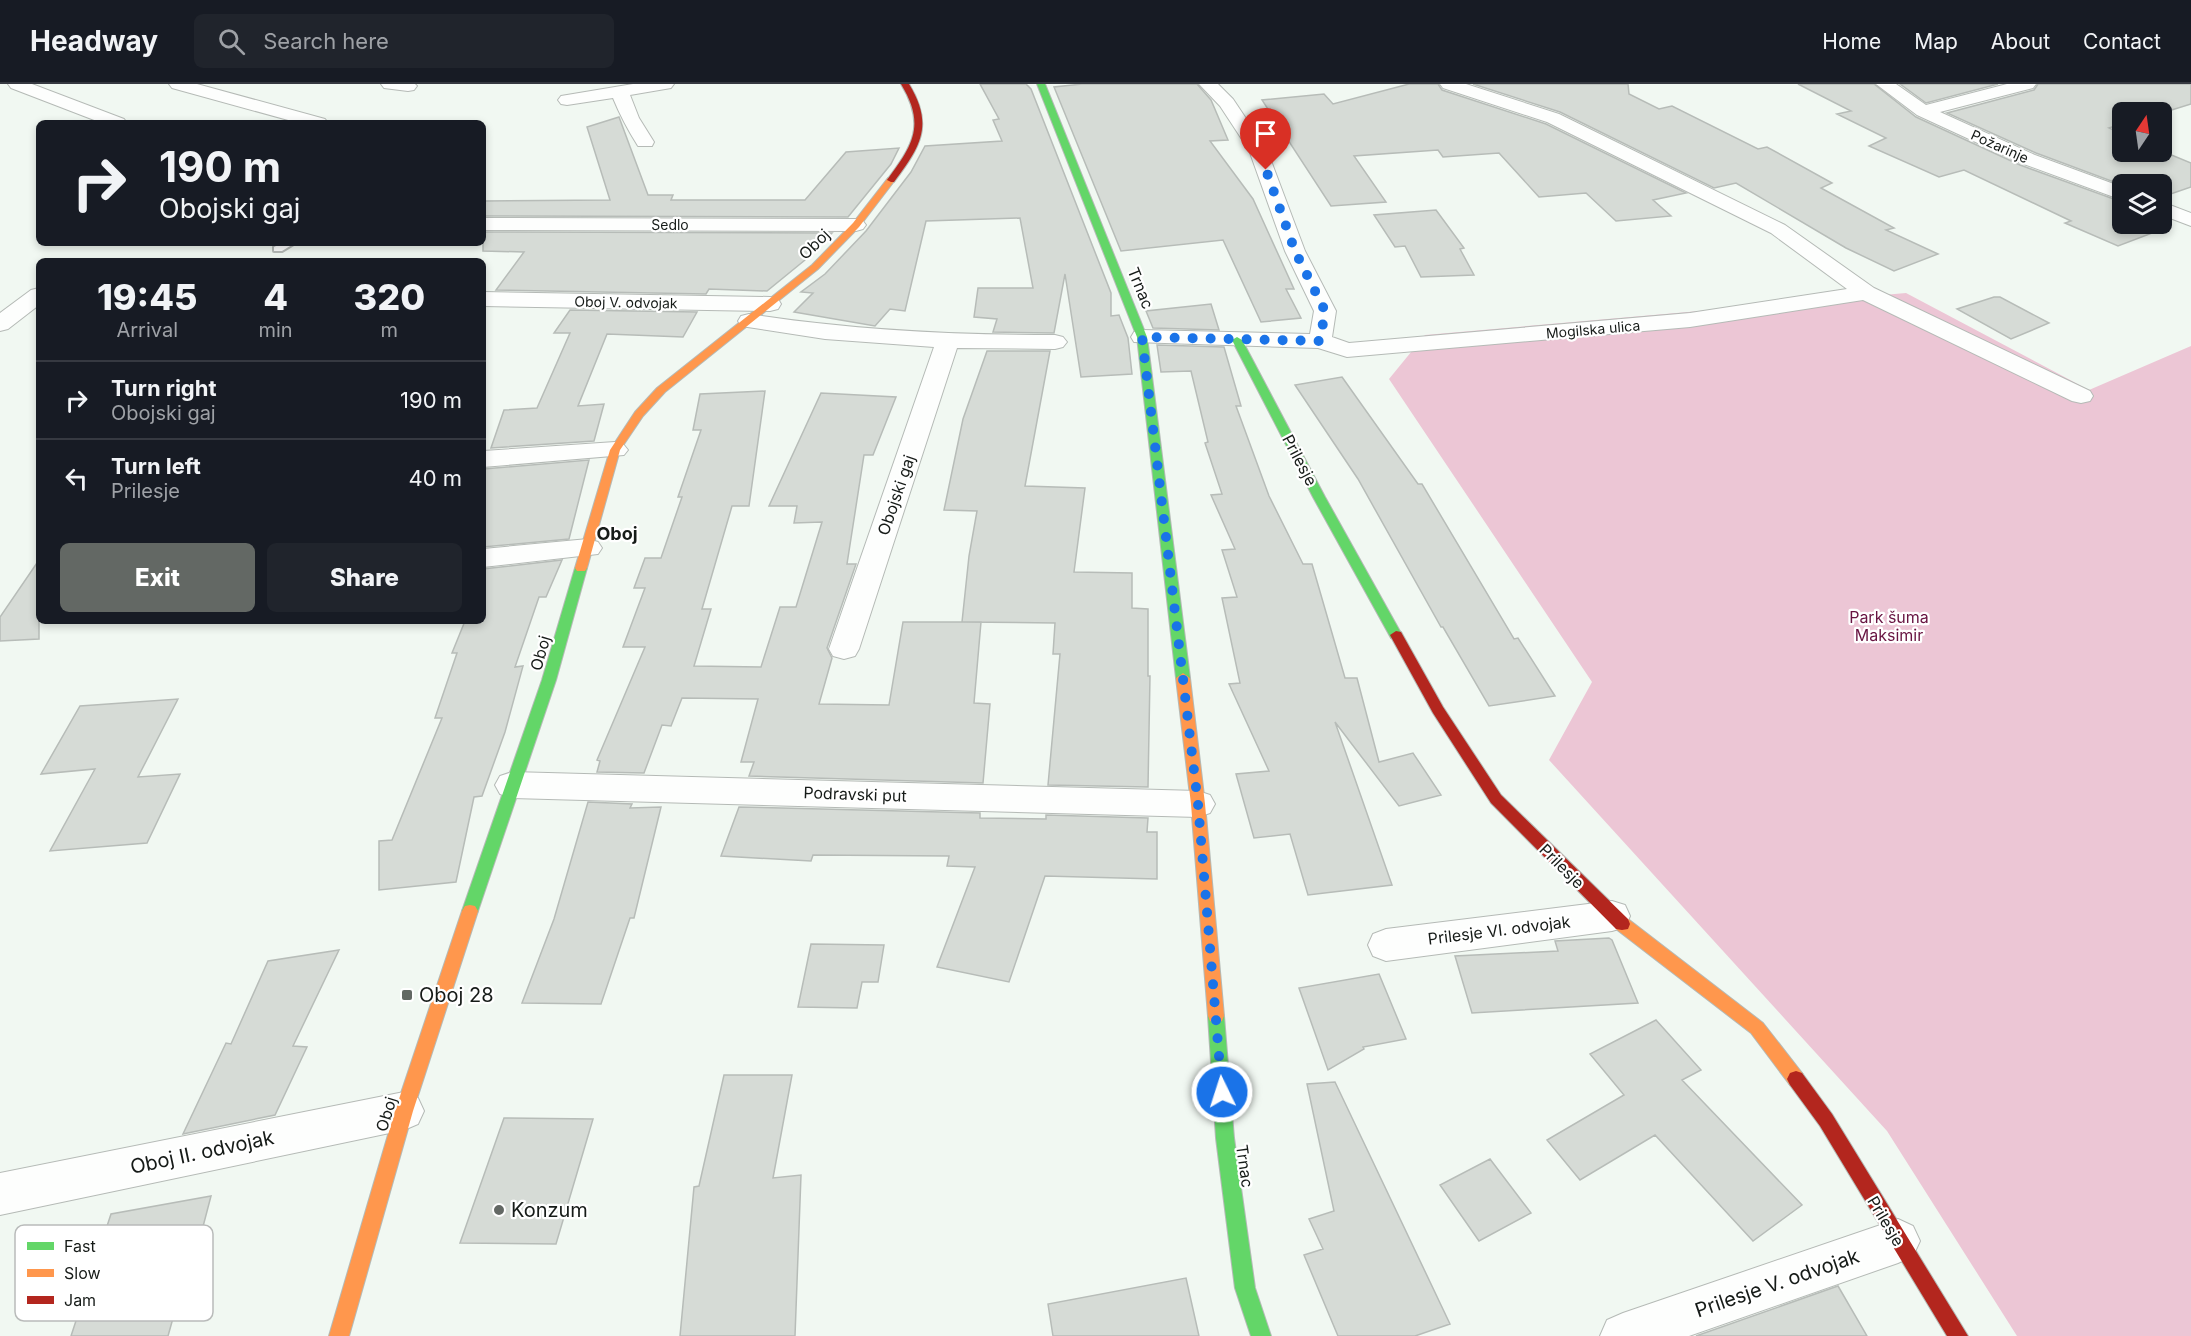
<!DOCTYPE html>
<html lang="en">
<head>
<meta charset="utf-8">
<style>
	:root { --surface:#171b24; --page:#20242c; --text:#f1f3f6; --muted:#9ea1a6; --line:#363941; --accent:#636864 }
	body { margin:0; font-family:Inter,sans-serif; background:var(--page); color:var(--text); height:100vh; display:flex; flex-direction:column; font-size:22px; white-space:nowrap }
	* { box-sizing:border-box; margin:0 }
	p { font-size:20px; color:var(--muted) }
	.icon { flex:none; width:33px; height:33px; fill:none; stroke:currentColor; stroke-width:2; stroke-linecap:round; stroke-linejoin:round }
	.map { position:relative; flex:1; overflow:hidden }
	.panel { position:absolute; left:36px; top:174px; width:450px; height:366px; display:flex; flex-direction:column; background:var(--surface); border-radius:9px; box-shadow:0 3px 9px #0003 }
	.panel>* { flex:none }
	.top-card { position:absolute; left:36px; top:36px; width:450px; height:126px; border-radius:9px; box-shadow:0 3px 9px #0003; background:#171b24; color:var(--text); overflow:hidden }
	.needle { width:39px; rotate:13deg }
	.fabs { position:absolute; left:2112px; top:18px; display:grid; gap:12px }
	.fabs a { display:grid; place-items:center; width:60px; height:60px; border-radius:9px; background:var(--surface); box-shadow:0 3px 9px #0003; font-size:30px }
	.pin { position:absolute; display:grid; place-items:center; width:51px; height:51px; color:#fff; margin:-62px -26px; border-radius:50% 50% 50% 0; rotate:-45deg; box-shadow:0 0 6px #0007 }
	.pin .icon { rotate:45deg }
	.me { position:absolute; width:66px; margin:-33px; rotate:356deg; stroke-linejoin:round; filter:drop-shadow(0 0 4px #0008) }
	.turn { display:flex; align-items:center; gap:21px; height:126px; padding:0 24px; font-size:27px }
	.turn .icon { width:78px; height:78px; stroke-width:2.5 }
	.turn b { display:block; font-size:42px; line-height:51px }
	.eta { display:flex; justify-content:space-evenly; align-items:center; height:102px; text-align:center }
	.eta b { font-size:36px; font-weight:800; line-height:42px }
	.primary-button { display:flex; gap:12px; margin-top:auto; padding:12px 24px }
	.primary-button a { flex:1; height:69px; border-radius:9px; background:var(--accent); color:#fff; font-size:24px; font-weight:800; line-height:69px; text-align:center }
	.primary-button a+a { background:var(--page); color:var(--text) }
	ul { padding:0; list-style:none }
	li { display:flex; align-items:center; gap:18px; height:78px; padding:0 24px; border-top:2px solid var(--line) }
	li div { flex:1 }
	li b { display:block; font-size:22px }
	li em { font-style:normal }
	header { display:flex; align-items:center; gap:36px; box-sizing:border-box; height:84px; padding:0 30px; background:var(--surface); border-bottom:2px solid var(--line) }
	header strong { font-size:28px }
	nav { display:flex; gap:33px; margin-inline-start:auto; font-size:21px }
	.search { width:420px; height:54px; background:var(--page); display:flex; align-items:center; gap:15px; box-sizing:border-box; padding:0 21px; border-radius:9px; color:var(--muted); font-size:22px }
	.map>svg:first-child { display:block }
</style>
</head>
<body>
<header>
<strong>Headway</strong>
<div class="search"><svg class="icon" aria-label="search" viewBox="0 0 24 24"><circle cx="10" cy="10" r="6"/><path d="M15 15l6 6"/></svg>Search here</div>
<nav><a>Home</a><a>Map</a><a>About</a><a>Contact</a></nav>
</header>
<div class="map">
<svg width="2191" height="1252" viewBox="0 0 2191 1252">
	<rect width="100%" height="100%" fill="#f1f8f2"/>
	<path fill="#ecc6d5" d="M1906,209L2089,306L2191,262V1252H2017L1887,1047L1549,676L1592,598L1389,295L1425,251Z"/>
	<path fill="#d6dbd6" stroke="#b7bcb8" stroke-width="1.5" d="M980,0H1026L1031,5L1111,209V232L1119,231L1128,254L1132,290L1081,293L1065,190L1054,249L993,248L997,235L974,233L978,204H1033L1020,134L926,137L905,227L890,225L875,242L794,228L813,209L801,208L825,190L866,147L911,88L925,62L1002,57L993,36L999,35Z
		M1082,0H1197L1211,16L1228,56L1210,57L1253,115L1294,205H1286L1301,234L1261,238L1223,156L1121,167L1054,3Z
		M1409,0H1438L1442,6L1546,40L1686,109L1653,116L1671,132L1616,137L1586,109L1539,113L1499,69L1443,73L1438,66L1354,72L1386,118L1331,122L1262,16L1324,10L1333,20Z
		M1473,0H1628L1629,10L1659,25L1672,22L1758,65L1767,63L1832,99L1821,104L1894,144L1886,146L1938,170L1894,187L1846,164L1736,99L1714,104L1560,28Z
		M1798,0H1874L1916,33L2020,81L2122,118V140H2161L2168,143L2118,162L2065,139L2071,137L1964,86L1939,93L1869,62L1886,54L1837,30L1851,27Z
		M1900,0H1998L1926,19Z
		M2038,0H2191V20L2162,29L2122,28V40L2109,44L2122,50V68L2162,67L2191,79V103L2162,113V100L2122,101L2036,69L1947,29L2034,6Z
		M619,33L648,111H673L671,116H805L846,68L899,64L891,80L848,133L483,132V117L610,116L587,43Z
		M1436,126L1464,164L1460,165L1474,191L1421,193L1405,162L1395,163L1374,131Z
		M483,148L832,149L805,176L767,207L709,205L706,210L496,206L524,168L483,167Z
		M1994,213H2000L2049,239L2011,255L1957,225Z
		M1211,220L1219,246L1153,244L1146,227Z
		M570,226L697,228L683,253L607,250L578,322L604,320L594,357L491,364L504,326L537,324L570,249H554Z
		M1157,261L1224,263L1241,322H1236L1269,412L1303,480H1312L1345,594H1357L1379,678L1413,669L1441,711L1399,722L1335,638L1392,801L1308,811L1290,750L1254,754L1236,690L1269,687L1229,600L1240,599L1222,514L1237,513L1222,466L1235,465L1211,411L1222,410L1205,359L1208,358L1191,287L1161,288Z
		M987,267H1050L1025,402L1085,404L1074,488L1132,489V524L1148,525V592H1150L1148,703L1048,701L1060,570H1053L1055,539L962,538L969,472L977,427L944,426L963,335Z
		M1342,293L1418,400H1422L1514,555L1518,554L1555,612L1489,622L1443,543H1441L1358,395L1295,301Z
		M765,307L749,422H732L702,525H711L694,582L761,583L780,523H796L822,438L794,439L797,422H769L821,309L896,313L873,371H864L847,480H856L827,564L832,574L819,620L889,621L903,538H981L974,619L990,620L983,699L749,692L754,678H741L758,615L682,614L671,642L662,641L644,689L597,688L600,677L597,676L645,563H623L645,504H634L645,474H661L682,413H678L701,346H693L700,310Z
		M589,376L569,455L483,463L484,385Z
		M39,476V555L0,557V533Z
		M562,476L546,513H539L515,583L523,582L505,648L482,712L474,713L456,798L379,806V757L392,756L442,634H435L457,569H452L465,537H483V485Z
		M178,615L138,693L180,690L147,759L50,767L95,685L41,690L80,622Z
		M588,718L632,720L630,724L661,723L634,834H630L601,920L522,919L554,835Z
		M739,723L980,729V734L1046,735V731L1148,734L1147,748H1157V795L1045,792L1009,898L937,883L975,783L947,782L949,772L813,771L811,777L721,772Z
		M1609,854L1612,856L1638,919L1472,929L1455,872L1558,867L1555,857Z
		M811,860L884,861L878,898H862L857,924L798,923Z
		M339,866L293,962L307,963L275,1031L183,1050L226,959L231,960L268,877Z
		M1379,890L1406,955L1363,963L1364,965L1328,986L1299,904Z
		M1656,936L1701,986L1682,996L1802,1121L1753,1157L1655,1051L1580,1096L1547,1056L1624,1011L1590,970Z
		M724,991H792L773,1094L801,1091L795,1252H680L694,1103L699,1102Z
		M1335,998L1450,1240L1415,1252H1338L1304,1171L1323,1165L1309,1135L1334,1127L1307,1000Z
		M504,1034L593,1035L556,1160L460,1159Z
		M1490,1075L1531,1129L1479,1157L1440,1101Z
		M211,1112L183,1219L177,1220L168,1252H71L111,1130Z
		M1186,1194L1199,1252H1053L1048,1220Z
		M1838,1202L1867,1252H1696Z"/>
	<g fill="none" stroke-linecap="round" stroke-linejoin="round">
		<defs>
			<path id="lane" d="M282,159H295L282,167H274V163Z"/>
			<path id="street" d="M8,0H32L124,35L127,39H102L11,4Z
				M169,0H197L325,35L328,39H299L172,4Z
				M381,0H415L417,2L414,6L408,7L384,4Z
				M633,0H674L671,4L630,11L639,34L654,58L652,62H638C628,46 620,31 613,14L567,21L561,20L558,16L561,12Z
				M1199,0H1218L1233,15L1267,66L1305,167L1336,227L1332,253L1349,259L1690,229L1847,205L1771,149L1547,38L1443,4L1440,0H1466L1559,30L1785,141L1874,204L2090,307L2093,312L2090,317L2081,319L2072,317L1863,216L1690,243L1347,273L1318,264L1134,258L1131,253L1134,248L1142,246L1310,250L1314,227L1285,167L1249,66L1220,22Z
				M1876,0H1896L1926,21L2007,0H2036L2033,4L1940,28L2035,71L2122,103V116L2021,79L1917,31Z
				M2162,118L2191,129V142L2162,131Z
				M483,134L856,135L863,137L866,141L863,145L856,147L483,146Z
				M39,204V221L8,245L0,247V229L31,206Z
				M483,208L770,213L778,215L781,220L778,225L770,227L483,222Z
				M749,230C851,246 952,251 1055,251L1063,253L1067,258L1063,263L1055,265L957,264L859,565L855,572L844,575L833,572L829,565L934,263L825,255L741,242L738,237L741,232Z
				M615,358L624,361L628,366L624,371L483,383V367Z
				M588,455L598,458L602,464L598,470L483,483V465Z
				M512,688L1198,707L1210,711L1215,720L1210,729L1198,733L512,714L500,710L495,701L500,692Z
				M1612,817L1625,821L1630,832L1625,843L1612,847L1386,877L1373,872L1368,861L1373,850L1386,845Z
				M404,1008L418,1014L424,1027L418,1040L404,1046L0,1131V1089Z
				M1898,1135L1913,1142L1920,1157L1913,1172L1898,1179L1689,1252H1600L1607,1236L1623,1229Z"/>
			<path id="fast" d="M1037,0H1045L1147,253L1190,594L1183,599L1176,594L1137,253Z
				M1237,253L1242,256L1325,413L1402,551L1401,554H1391L1313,413L1232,256Z
				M581,480L587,484L556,596L478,827L475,832L470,833L465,832L462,827L542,596L575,484Z
				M1216,925L1222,927L1224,932L1234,1054L1255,1204L1271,1252H1251L1235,1204L1216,1054L1208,932L1210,927Z"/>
			<path id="slow" d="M888,94L895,96L859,143L818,185L665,308L643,332L620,366L587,484L585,487H577L575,484L610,366L635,328L657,304L812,181L853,139Z
				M1183,589L1190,594L1205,720L1224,932L1222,937L1216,939L1210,937L1208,932L1191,720L1176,594Z
				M470,821L475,822L478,827L413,1027L349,1252H329L395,1027L462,827L465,822Z
				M1622,834L1628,835L1763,939L1802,989L1805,995L1802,1001L1796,1003L1790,1001L1751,949L1616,845L1614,840L1616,835Z"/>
			<path id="jam" d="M901,0H909C934,41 921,62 894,98H891L887,96C913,61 926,41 901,0Z
				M1396,547L1401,548L1443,623L1501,711L1628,835L1630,840L1628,845L1622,846L1616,845L1491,719L1433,629L1390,551Z
				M1796,987L1802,989L1832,1030L1968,1252H1947L1820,1042L1790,1001L1787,995L1790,989Z"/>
		</defs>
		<use href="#lane" stroke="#b5bab6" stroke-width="4"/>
		<use href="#street" stroke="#b5bab6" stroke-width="2"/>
		<use href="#fast" stroke="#b5bab6" stroke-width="2"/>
		<use href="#slow" stroke="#b5bab6" stroke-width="2"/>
		<use href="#jam" stroke="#b5bab6" stroke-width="2"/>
		<use href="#lane" fill="#fdfefd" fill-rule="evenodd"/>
		<use href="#street" fill="#fdfefd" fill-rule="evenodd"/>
		<use href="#fast" fill="#63d668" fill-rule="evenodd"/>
		<use href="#slow" fill="#ff974d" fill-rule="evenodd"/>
		<use href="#jam" fill="#b3261e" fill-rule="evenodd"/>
	</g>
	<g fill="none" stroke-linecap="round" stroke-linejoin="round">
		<path stroke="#1a73e8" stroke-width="10" stroke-dasharray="0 18" d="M1222,1008L1198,720L1142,253L1320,257L1325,227L1295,167L1266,86"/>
	</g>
	<g fill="#636864" stroke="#fff" stroke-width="2">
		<rect x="401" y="905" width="12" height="12" rx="3"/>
		<circle cx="499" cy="1126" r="6"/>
	</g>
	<g text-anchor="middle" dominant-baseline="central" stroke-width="4.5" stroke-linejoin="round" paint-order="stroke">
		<g font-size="14" fill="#161b18" stroke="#fff">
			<text transform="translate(2000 62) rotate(24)">Požarinje</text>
			<text x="670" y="140">Sedlo</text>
			<text transform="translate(626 218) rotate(1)">Oboj V. odvojak</text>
			<text transform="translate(1593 245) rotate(-5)">Mogilska ulica</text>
		</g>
		<g font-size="16" fill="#161b18" stroke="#fff">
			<text transform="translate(814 160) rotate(-44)">Oboj</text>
			<text transform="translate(1141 204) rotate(68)">Trnac</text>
			<text transform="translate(1300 376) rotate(62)">Prilesje</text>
			<text transform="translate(896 411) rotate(-71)">Obojski gaj</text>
			<text transform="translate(540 569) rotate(-74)">Oboj</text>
			<text transform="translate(855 710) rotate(2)">Podravski put</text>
			<text transform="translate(1562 782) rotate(45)">Prilesje</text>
			<text transform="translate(1499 846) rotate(-7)">Prilesje VI. odvojak</text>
			<text transform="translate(386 1030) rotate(-73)">Oboj</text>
			<text transform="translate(1245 1082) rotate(82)">Trnac</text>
			<text transform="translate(1886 1137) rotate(59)">Prilesje</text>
		</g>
		<g font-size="16" fill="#681442" stroke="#fff">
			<text x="1889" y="533">Park šuma<tspan x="1889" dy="18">Maksimir</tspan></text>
		</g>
		<g font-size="18" font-weight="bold" fill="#161b18" stroke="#fff">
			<text x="617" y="449">Oboj</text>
		</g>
		<g font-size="20" fill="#161b18" stroke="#fff" text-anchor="start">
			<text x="419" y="911">Oboj 28</text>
			<text x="511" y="1126">Konzum</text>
		</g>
		<g font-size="20" fill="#161b18" stroke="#fff">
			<text transform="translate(202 1068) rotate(-12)">Oboj II. odvojak</text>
			<text transform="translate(1777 1199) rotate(-19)">Prilesje V. odvojak</text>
		</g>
	</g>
	<rect x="15" y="1141" width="198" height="96" rx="9" fill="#fff" stroke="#b9bbba" stroke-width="1.5"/>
	<rect x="27" y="1158" width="27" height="8" fill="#63d668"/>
	<rect x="27" y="1185" width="27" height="8" fill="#ff974d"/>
	<rect x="27" y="1212" width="27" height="8" fill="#b3261e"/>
	<g font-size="16" fill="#161b18">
		<text x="64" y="1168">Fast</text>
		<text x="64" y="1195">Slow</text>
		<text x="64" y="1222">Jam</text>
	</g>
</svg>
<div class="fabs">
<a><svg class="needle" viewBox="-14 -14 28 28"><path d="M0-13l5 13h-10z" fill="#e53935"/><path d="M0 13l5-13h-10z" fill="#9ea1a6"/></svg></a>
<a><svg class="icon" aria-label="layers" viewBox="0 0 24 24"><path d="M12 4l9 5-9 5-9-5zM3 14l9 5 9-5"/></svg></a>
</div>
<div class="pin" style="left:1266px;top:86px;background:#d93025"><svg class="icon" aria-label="arrive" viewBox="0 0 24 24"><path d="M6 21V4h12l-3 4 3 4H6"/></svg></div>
<svg class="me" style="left:1222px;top:1008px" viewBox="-20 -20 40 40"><circle r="17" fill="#1a73e8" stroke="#fff" stroke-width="3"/><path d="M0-11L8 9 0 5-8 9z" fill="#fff"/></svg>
<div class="top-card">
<div class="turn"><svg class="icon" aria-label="right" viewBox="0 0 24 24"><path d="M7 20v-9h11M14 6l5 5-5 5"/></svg><div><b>190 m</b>Obojski gaj</div></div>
</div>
<section class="panel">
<div class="eta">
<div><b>19:45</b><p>Arrival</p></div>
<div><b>4</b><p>min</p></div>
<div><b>320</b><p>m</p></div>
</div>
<ul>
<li><svg class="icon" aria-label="right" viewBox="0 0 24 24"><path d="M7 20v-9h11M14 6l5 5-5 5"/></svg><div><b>Turn right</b><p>Obojski gaj</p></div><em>190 m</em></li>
<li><svg class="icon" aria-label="left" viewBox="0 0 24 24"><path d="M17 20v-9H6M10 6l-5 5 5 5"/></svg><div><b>Turn left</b><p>Prilesje</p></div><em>40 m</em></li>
</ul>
<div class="primary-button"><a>Exit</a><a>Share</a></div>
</section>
</div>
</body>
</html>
